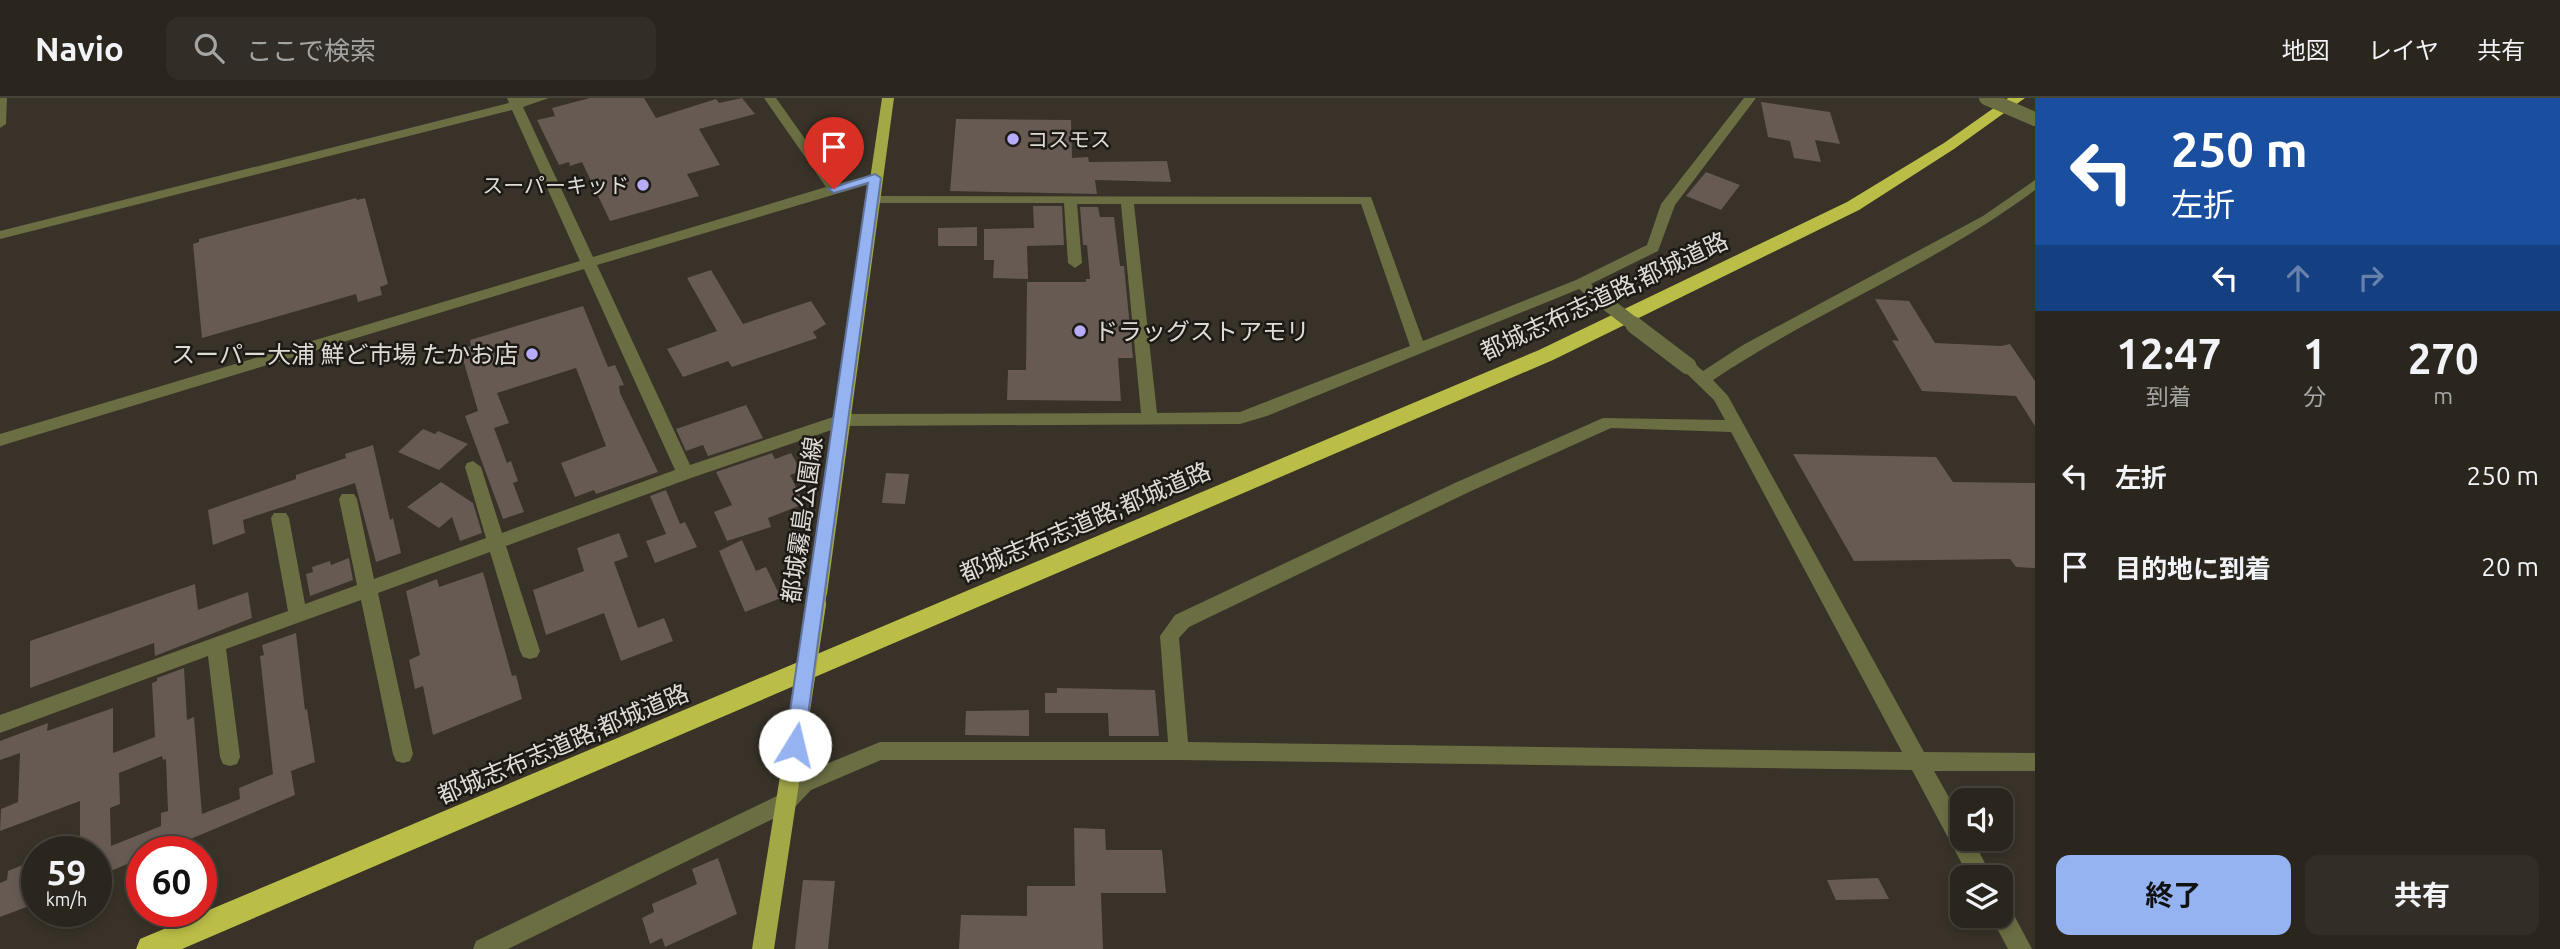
<!DOCTYPE html>
<html lang="ja">
<head>
<meta charset="utf-8">
<style>
	:root { --surface:#2a261e; --page:#322e27; --text:#f1f3f6; --muted:#a5a5a4; --line:#46433c; --accent:#95b2f1 }
	body { margin:0; font-family:Ubuntu,"Noto Sans JP",sans-serif; background:var(--page); color:var(--text); height:100vh; display:flex; flex-direction:column; font-size:26px; white-space:nowrap }
	* { box-sizing:border-box; margin:0 }
	p { font-size:23px; color:var(--muted) }
	.icon { flex:none; width:38px; height:38px; fill:none; stroke:currentColor; stroke-width:2; stroke-linecap:round; stroke-linejoin:round }
	.map { position:relative; flex:1; overflow:hidden }
	.side { display:flex; flex-direction:column; background:var(--surface); width:525px }
	.side>* { flex:none }
	.banner { background:#1a4fa0; color:#fff; overflow:hidden }
	.controls { position:absolute; left:1950px; top:690px; display:grid; gap:14px }
	.controls a { display:grid; place-items:center; width:63px; height:63px; border-radius:14px; background:var(--surface); box-shadow:0 4px 10px #0003,0 0 0 2px var(--line); font-size:35px }
	.speed { position:absolute; left:21px; top:738px; display:flex; gap:14px; font-size:35px; font-weight:700; text-align:center }
	.speed>* { display:grid; place-content:center; width:91px; height:91px; border-radius:50%; background:var(--surface); box-shadow:0 4px 10px #0003,0 0 0 2px var(--line); line-height:1 }
	.speed small { font-size:18px; font-weight:400 }
	.speed .limit { border:10px solid #d22; background:#fff; color:#111 }
	.pin { position:absolute; display:grid; place-items:center; width:60px; height:60px; color:#fff; margin:-72px -30px; border-radius:50% 50% 50% 0; rotate:-45deg; box-shadow:0 0 7px #0007 }
	.pin .icon { rotate:45deg }
	.me { position:absolute; width:77px; margin:-38px; rotate:9deg; stroke-linejoin:round; filter:drop-shadow(0 0 5px #0008) }
	.turn { display:flex; align-items:center; gap:24px; height:147px; padding:0 21px; font-size:32px }
	.turn .icon { width:91px; height:91px; stroke-width:2.5 }
	.turn b { display:block; font-size:49px; line-height:60px }
	.lanes { display:flex; align-items:center; height:66px; padding:0 21px; background:#0003; justify-content:center; gap:35px; direction:ltr }
	.lanes .off { opacity:.35 }
	.eta { display:flex; justify-content:space-evenly; align-items:center; height:119px; text-align:center }
	.eta b { font-size:42px; font-weight:700; line-height:49px }
	.action { display:flex; gap:14px; margin-top:auto; padding:14px 21px }
	.action a { flex:1; height:80px; border-radius:14px; background:var(--accent); color:#111; font-size:28px; font-weight:700; line-height:80px; text-align:center }
	.action a+a { background:var(--page); color:var(--text) }
	ul { padding:0; list-style:none }
	li { display:flex; align-items:center; gap:21px; height:91px; padding:0 21px }
	li div { flex:1 }
	li b { display:block; font-size:26px }
	li em { font-style:normal }
	header { display:flex; align-items:center; gap:42px; box-sizing:border-box; height:98px; padding:0 35px; background:var(--surface); border-bottom:2px solid var(--line) }
	header strong { font-size:33px }
	nav { display:flex; gap:38px; margin-inline-start:auto; font-size:24px }
	.search { width:490px; height:63px; background:var(--page); display:flex; align-items:center; gap:18px; box-sizing:border-box; padding:0 24px; border-radius:14px; color:var(--muted); font-size:26px }
	main { display:flex; flex:1; min-height:0 }
	.map>svg:first-child { display:block }
</style>
</head>
<body>
<header>
<strong>Navio</strong>
<div class="search"><svg class="icon" aria-label="search" viewBox="0 0 24 24"><circle cx="10" cy="10" r="6"/><path d="M15 15l6 6"/></svg>ここで検索</div>
<nav><a>地図</a><a>レイヤ</a><a>共有</a></nav>
</header>
<main>
<div class="map">
<svg width="2035" height="851" viewBox="0 0 2035 851">
	<rect width="100%" height="100%" fill="#383228"/>
	<path fill="#665a53" fill-rule="evenodd" d="M590,0H644L656,20L716,1L719,5L742,0L755,16L699,31L720,67L687,76L699,98L610,123L582,64L570,68L569,64L559,67L537,22L555,18L552,10Z
		M1761,4L1830,14L1840,46L1815,42L1821,64L1794,60L1790,43L1768,39Z
		M956,21L1071,22L1072,60L1088,59L1089,64L1167,63L1171,84L1095,82L1097,96L950,93Z
		M1706,74L1740,87L1721,112L1686,98Z
		M356,100L357,102L365,100L388,186L380,189L382,197L358,204L356,196L202,240L193,146L199,144V141Z
		M1033,108H1062L1064,147L1027,148L1028,181L993,180L994,162H984V131L1034,130Z
		M1080,109H1098L1100,119H1114L1120,168H1124L1133,260H1118L1121,303L1007,302L1008,272H1026L1027,184H1086V181H1090L1087,147H1083Z
		M977,129V148H938V130Z
		M711,172L743,226L811,203L826,226L813,234L817,240L732,269L728,263L683,279L667,251L717,233L687,180Z
		M1875,201L1909,203L1935,245L2001,248L2010,246L2035,283V328L2016,298L1922,293L1892,242L1899,243Z
		M583,208L608,269L615,267L624,287L619,288L620,295L658,374L596,396L594,392L575,399L561,365L606,348L576,270L497,295L509,325L494,330L507,365L511,363L518,383L513,385L524,414L503,421L465,318L478,313L460,251L471,248L470,242Z
		M746,307L763,340L708,358L703,347L686,353L676,331Z
		M423,331L435,336L438,333L468,346L439,372L398,354Z
		M373,347L390,422L393,420L401,455L376,464L355,385L243,422L245,435L213,447L208,412L296,381V377L346,360L345,356Z
		M772,355L775,361L791,355L801,373L790,377L804,406L768,420L771,429L727,443L714,414L732,407L716,374Z
		M1793,356L1936,359L1953,384L2035,385V470L2016,469L2010,461L1854,463Z
		M886,375L909,376L905,406L882,405Z
		M441,384L473,405L482,435L460,443L452,419L439,430L407,409Z
		M666,392L680,426L685,424L697,449L655,465L646,443L666,436L650,398Z
		M619,435L628,459L614,464L638,530L664,520L673,543L621,563L604,515L546,537L533,492L584,473L577,450Z
		M742,442L756,473L766,469L781,500L745,514L719,453Z
		M349,460L353,482L310,498L306,476L313,474L312,469L330,463L331,467Z
		M483,474L512,578L516,577L522,601L433,637L423,588L415,591L409,562L420,557L406,493L437,481L439,489Z
		M195,486L198,512L248,494L252,520L155,558L154,545L30,590V543Z
		M296,535L305,612L307,611L315,664L291,673L295,697L162,753L142,754V760L96,779V754H80V703L0,733L1,711L18,704L20,655L0,662V643L48,625L47,633L113,610V655L155,639L152,585L157,583V580L184,570L187,622L194,619L202,716L240,701L239,690L273,676L260,558L264,557L262,547ZM162,658L163,662L166,661L168,713L161,715V728L111,748L110,710L120,706L119,675Z
		M1057,590L1155,592L1159,638H1109L1108,615H1045V595H1057Z
		M1029,612V638L965,637L966,613Z
		M1074,730L1105,731L1106,752H1162L1166,795H1101L1103,851H959L961,817L1027,818V788H1075Z
		M718,760L737,816L665,849L662,840L650,846L642,820L654,814L652,806L697,786L692,771Z
		M37,761V805L0,819V785L7,782L8,773Z
		M1878,780L1889,801L1836,802L1827,782Z
		M803,782L835,783L828,851H795Z"/>
	<g fill="none" stroke-linecap="round" stroke-linejoin="round">
		<path fill="#6b6e42" fill-rule="evenodd" d="M0,0H7L6,26L0,30Z
			M507,0H549L523,9L593,159L826,89L764,0H776L837,86L875,76L882,80L880,83L597,167L690,367L842,316L1141,315L1121,106H1077L1082,165L1075,170L1068,165L1064,105H872L867,104V98L1371,99L1423,243L1576,182L1647,147L1661,106L1744,0H1756L1675,107L1658,153L1591,186L1597,193L1595,196H1585L1579,191L1267,318L1240,326L843,328L691,380L506,448L540,553L537,559L530,561L523,559L520,553L490,454L378,495L413,656L410,663L403,665L396,663L393,656L361,502L226,551L240,659L237,666L230,668L223,666L220,659L208,558L0,635V617L288,513L271,420L274,415H286L289,420L305,506L357,487L339,401L342,396H354L357,401L374,481L486,440L465,369L467,365L473,363L481,369L502,435L675,372L584,171L0,348V336L580,163L512,12L0,141V133L509,5ZM1134,106H1361L1410,248L1240,314L1157,315Z
			M2035,82V92C1935,167 1816,213 1713,282L1728,298L1924,654L2035,655V673H1934L1962,722V740H1972L1992,779H1969L1912,672L1179,662H881L811,692L793,711L508,851H473L476,843L779,697L797,678L880,644H1168L1160,538L1175,517L1457,384L1603,320L1725,322L1714,302L1683,272L1680,268L1683,264H1693L1703,273L1743,247L1983,118ZM1611,330L1731,334L1902,654L1188,644L1179,540L1189,529L1469,394Z
			M2000,803L2008,806L2032,851H2008L1990,817H2000Z"/>
		<path fill="#a3a847" fill-rule="evenodd" d="M882,0H894L827,496L824,501L818,504L812,501L809,496Z
			M791,662L798,665L801,672L774,851H752L781,672L784,665Z"/>
		<path fill="#babe46" fill-rule="evenodd" d="M2008,0H2025L1954,51L1859,112L1553,262L182,851H136L140,841L1539,252L1847,104L1944,45Z"/>
		<path stroke="#6b6e42" stroke-width="14" d="M1986,0L2035,21
			M1593,195L1636,228"/>
		<path stroke="#6b6e42" stroke-width="17" d="M1634,227L1688,268"/>
		<path stroke="#a3a847" stroke-width="17" d="M816,508L818,496"/>
		<path stroke="#a3a847" stroke-width="20" d="M791,672L816,506"/>
	</g>
	<path fill="#95b2f1" stroke="#61749d" stroke-width="2" d="M875,76L881,80L804,647L801,653L795,656L788,653L785,647L868,85L834,95L828,91Z"/>
	<g fill="#b8abf7" stroke="#1d1a15" stroke-width="2.5">
		<circle cx="1013" cy="41" r="7"/>
		<circle cx="643" cy="87" r="7"/>
		<circle cx="1080" cy="233" r="7"/>
		<circle cx="532" cy="256" r="7"/>
	</g>
	<g text-anchor="middle" dominant-baseline="central" stroke-width="5" stroke-linejoin="round" paint-order="stroke">
		<g font-size="21" fill="#dedbd4" stroke="#1d1a15" text-anchor="start">
			<text x="1027" y="41">コスモス</text>
			<text x="629" y="87" text-anchor="end">スーパーキッド</text>
		</g>
		<g font-size="24" fill="#dedbd4" stroke="#1d1a15">
			<text transform="translate(1604 198) rotate(-25)">都城志布志道路;都城道路</text>
			<text transform="translate(802 422) rotate(-82)">都城霧島公園線</text>
			<text transform="translate(1085 424) rotate(-23)">都城志布志道路;都城道路</text>
			<text transform="translate(563 646) rotate(-23)">都城志布志道路;都城道路</text>
		</g>
		<g font-size="24" fill="#dedbd4" stroke="#1d1a15" text-anchor="start">
			<text x="1094" y="233">ドラッグストアモリ</text>
			<text x="518" y="256" text-anchor="end">スーパー大浦 鮮ど市場 たかお店</text>
		</g>
	</g>
</svg>
<div class="controls">
<a><svg class="icon" aria-label="sound" viewBox="0 0 24 24"><path d="M4 9h4l5-4v14l-5-4H4zM17 9q2 3 0 6"/></svg></a>
<a><svg class="icon" aria-label="layers" viewBox="0 0 24 24"><path d="M12 4l9 5-9 5-9-5zM3 14l9 5 9-5"/></svg></a>
</div>
<div class="speed"><div>59<small>km/h</small></div><div class="limit">60</div></div>
<div class="pin" style="left:834px;top:91px;background:#d93025"><svg class="icon" aria-label="arrive" viewBox="0 0 24 24"><path d="M6 21V4h12l-3 4 3 4H6"/></svg></div>
<svg class="me" style="left:795px;top:647px" viewBox="-20 -20 40 40"><circle r="19" fill="#fff"/><path d="M0-13L10 11 0 6-10 11z" fill="#95b2f1"/></svg>
</div>
<section class="side">
<div class="banner">
<div class="turn"><svg class="icon" aria-label="left" viewBox="0 0 24 24"><path d="M17 20v-9H6M10 6l-5 5 5 5"/></svg><div><b>250 m</b>左折</div></div>
<div class="lanes"><svg class="icon" aria-label="left" viewBox="0 0 24 24"><path d="M17 20v-9H6M10 6l-5 5 5 5"/></svg><svg class="icon off" aria-label="ahead" viewBox="0 0 24 24"><path d="M12 20V5M6 11l6-6 6 6"/></svg><svg class="icon off" aria-label="right" viewBox="0 0 24 24"><path d="M7 20v-9h11M14 6l5 5-5 5"/></svg></div>
</div>
<div class="eta">
<div><b>12:47</b><p>到着</p></div>
<div><b>1</b><p>分</p></div>
<div><b>270</b><p>m</p></div>
</div>
<ul>
<li><svg class="icon" aria-label="left" viewBox="0 0 24 24"><path d="M17 20v-9H6M10 6l-5 5 5 5"/></svg><div><b>左折</b></div><em>250 m</em></li>
<li><svg class="icon" aria-label="arrive" viewBox="0 0 24 24"><path d="M6 21V4h12l-3 4 3 4H6"/></svg><div><b>目的地に到着</b></div><em>20 m</em></li>
</ul>
<div class="action"><a>終了</a><a>共有</a></div>
</section>
</main>
</body>
</html>
